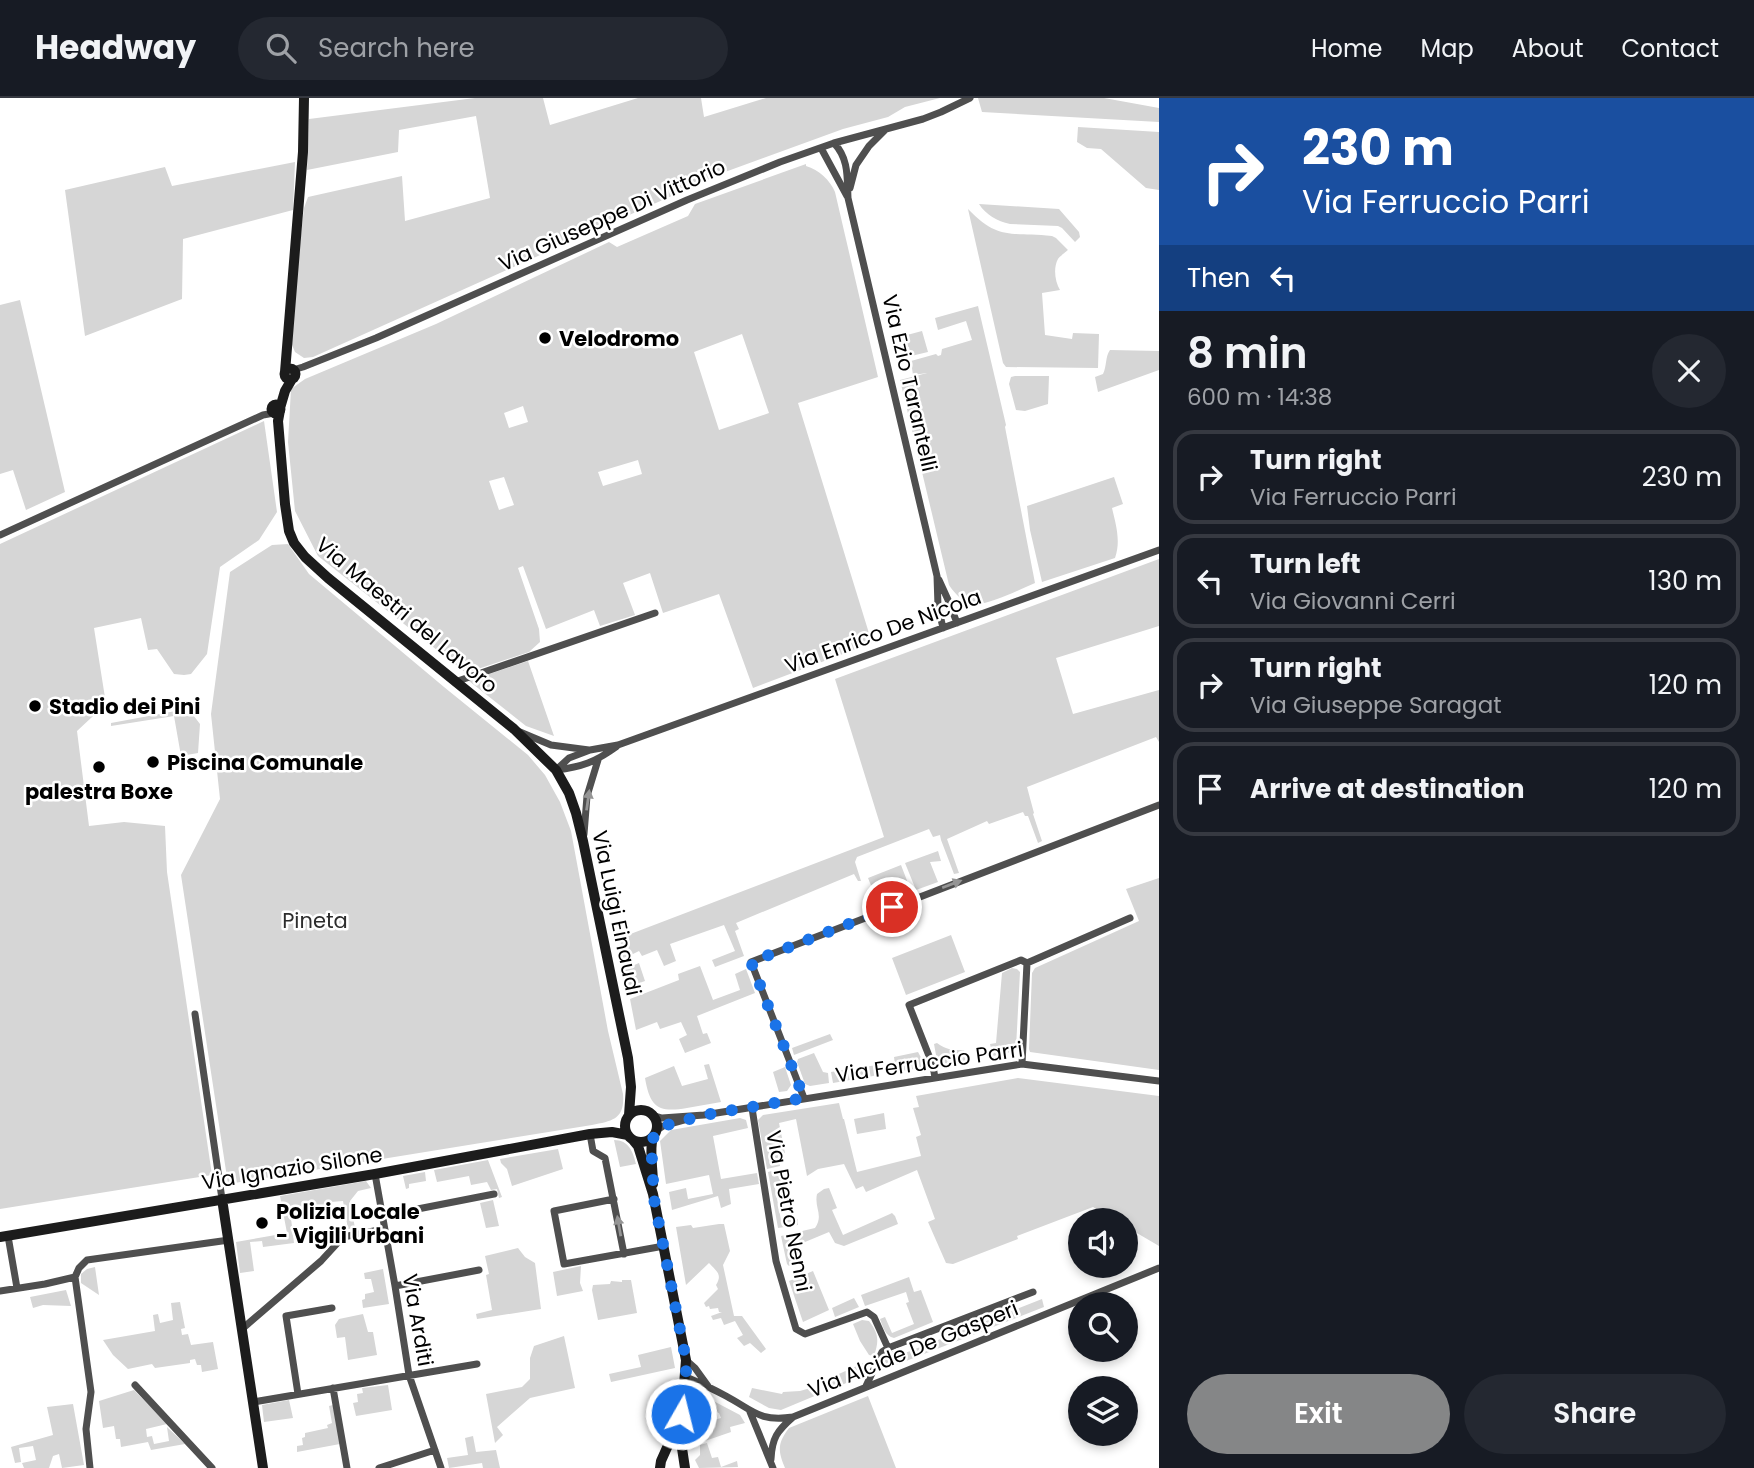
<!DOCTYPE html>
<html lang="en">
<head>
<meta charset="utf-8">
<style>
	:root { --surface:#171b24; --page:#242831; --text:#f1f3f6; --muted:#9ea1a6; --line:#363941; --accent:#858687 }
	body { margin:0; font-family:Poppins,sans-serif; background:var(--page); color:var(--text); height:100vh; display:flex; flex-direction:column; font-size:26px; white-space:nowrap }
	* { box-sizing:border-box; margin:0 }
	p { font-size:23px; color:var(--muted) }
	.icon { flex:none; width:38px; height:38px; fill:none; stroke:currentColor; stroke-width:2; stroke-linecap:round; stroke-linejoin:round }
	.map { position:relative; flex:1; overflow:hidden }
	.panel { display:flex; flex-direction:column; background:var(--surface); width:595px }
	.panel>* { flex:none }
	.hud { background:#1a4fa0; color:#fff; overflow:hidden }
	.tools { position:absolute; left:1068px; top:1110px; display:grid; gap:14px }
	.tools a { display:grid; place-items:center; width:70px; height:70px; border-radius:50%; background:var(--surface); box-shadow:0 4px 10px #0003; font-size:35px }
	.pin { position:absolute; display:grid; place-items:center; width:60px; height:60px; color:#fff; margin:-30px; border:4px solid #fff; border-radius:50%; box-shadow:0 2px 7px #0007 }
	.me { position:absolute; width:77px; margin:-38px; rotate:8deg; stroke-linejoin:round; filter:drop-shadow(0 0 5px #0008) }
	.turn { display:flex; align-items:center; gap:24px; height:147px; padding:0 28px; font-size:32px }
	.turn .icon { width:91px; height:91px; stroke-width:2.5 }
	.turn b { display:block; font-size:49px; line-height:60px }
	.then { display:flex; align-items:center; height:66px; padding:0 28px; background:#0003; gap:14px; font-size:26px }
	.round { display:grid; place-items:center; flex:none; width:74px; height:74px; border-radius:37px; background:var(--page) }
	.summary { display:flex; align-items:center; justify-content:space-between; height:119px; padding:0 28px }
	h1 { font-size:42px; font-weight:600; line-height:52px }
	.action { display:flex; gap:14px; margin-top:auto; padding:14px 28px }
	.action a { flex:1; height:80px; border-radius:42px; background:var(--accent); color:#fff; font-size:28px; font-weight:600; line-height:80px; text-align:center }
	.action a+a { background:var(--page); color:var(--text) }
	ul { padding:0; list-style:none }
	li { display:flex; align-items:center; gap:21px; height:94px; margin:0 14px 10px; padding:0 14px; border:4px solid var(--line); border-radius:21px }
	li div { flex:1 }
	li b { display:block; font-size:26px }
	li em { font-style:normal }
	header { display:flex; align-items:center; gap:42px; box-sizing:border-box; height:98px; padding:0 35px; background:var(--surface); border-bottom:2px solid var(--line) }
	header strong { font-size:33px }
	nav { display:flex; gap:38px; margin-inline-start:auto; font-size:24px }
	.search { width:490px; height:63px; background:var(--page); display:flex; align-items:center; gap:18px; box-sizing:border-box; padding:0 24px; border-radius:38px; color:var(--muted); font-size:26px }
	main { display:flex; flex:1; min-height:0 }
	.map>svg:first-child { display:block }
</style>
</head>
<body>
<header>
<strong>Headway</strong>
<div class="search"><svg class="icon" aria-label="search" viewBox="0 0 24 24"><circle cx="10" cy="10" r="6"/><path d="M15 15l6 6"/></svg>Search here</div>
<nav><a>Home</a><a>Map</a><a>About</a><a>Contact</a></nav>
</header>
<main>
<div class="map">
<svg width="1159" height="1370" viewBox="0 0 1159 1370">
	<rect width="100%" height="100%" fill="#fff"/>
	<path fill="#d6d6d6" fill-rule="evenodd" d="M475,0H543L550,27L638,0H701L704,19L766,0H940L905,9L888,19L843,31L725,74L313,259L304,260L295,254L290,242L300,146L304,110L308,99L402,78L405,123L490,100L476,18L399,32L398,54L307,72L309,21Z
		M978,0H1104L1159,10V24L982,14Z
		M1078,29L1159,34V92L1146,90L1101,51L1087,50L1077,44Z
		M295,64L293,112L183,141L182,201L85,238L65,92L165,69L172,88Z
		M806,66V68C819,72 830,82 835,94L878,279L798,305L872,545L753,590L719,496L663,515L650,475L623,485L635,517L600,528L594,512L546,531L523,468L518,470L539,531L540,544L529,554L466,575L318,458L295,413L288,344L291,291L305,281L436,226L609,144L617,149L688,118L695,106ZM742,236L769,315L719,332L694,254ZM523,308L528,324L509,330L504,315ZM638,362L642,376L603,388L598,374ZM504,379L514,407L499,412L489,383Z
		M979,106L1059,111L1079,134L1080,139L1075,144L1062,130L1058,128L1010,126C997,123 986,117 979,106Z
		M968,111C1000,144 1011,133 1052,138L1056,140L1068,152C1067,153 1059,159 1058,161C1053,170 1055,184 1060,192L1042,195L1045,237L1072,241L1073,235L1099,236L1098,270L1006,269L1003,265Z
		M20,202L65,394L26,412L13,372L0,376V207Z
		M978,208L1006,327L1005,329L1035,485C1021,491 989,507 976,506C964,506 955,496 949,487L900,282L927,275L913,277L911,263L936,256L938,258L941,257L942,251L972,242L966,223L938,232L935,220Z
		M922,233L928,254L911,258L909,249H907L905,244L907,237Z
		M1110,252L1159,253V272L1098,294L1095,279L1103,276C1107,268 1105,259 1110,252Z
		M1015,278H1049L1048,306L1025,313L1016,312L1009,286L1011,279Z
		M264,323L277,414L259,442L220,469L207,556L191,576L184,577L174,576L157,551L148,552L141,520L94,530L106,606L77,633L89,728L124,724L165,728L167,774L212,1077L0,1111V446Z
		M1114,379L1123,406L1112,410C1116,427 1121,443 1115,460L1042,484L1030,432L1027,408Z
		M288,446L309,476L444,589L528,657L545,677L560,704L571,733L608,933L623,996C625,1021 613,1023 592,1027L228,1086L181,777L220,701L211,616L230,474L272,447Z
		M1159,461V528L1056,560L1073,616L1159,592V644L1156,639L1027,689L1034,715L1033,716L1042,743L1038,745L1028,718H1025L1023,714L989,726L987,723L947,741L959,775L954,776L941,742L940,737L933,739L929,731L857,759L855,764L861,783H858L854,776L736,825L739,831L735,833L744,858L715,869L712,862L735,853L724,827L670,846L676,863L664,868L657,852L642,858L639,853L623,861L620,840L884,739L835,581Z
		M528,563L554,638L526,628L469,583Z
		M181,612L190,613L200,626L198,655L181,658L174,618L111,628V625Z
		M938,753L941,763L930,764L938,784L916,792L905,765Z
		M901,767L911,793L890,802L882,783L872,790L868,780Z
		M1159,780V972L1030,954L1029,951L1032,875L1035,870L1139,823L1126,791Z
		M951,837L965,874L906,897L892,860Z
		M639,865L645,883L628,889L623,872Z
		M700,868L713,902L740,892L735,876L746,871L755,895L697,918L703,936L707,935L711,945L685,955L679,941L687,937L681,924L660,931L657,924L636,932L630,901L679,882L678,876Z
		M1012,870L1017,871L1020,874L1016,950L1015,953L993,958L990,946L996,945L1002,875Z
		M830,936L833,942L794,957L792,950Z
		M937,945C946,952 953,952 964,952L967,963L938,968L934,946Z
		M918,954L926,969L896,974L894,959Z
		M814,955L823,974L828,975L829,985L810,988L805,986L797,964L798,961Z
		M709,966L721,1004C710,1006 698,1008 687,1010C658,1015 650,1009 645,980L674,968L682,988L708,981L704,967Z
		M877,967L878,977L853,982L851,971Z
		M785,969L791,987L787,993L779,994L773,974Z
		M848,971L850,982L833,985L831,974Z
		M1018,980L1159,998V1148L1125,1128V1122H1114L1093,1109L1017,1138L1018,1141L953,1166L946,1165L928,1124L935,1121L917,1072L866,1094L863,1088L856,1091L844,1066L818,1071L807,1078L796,1021L779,1025L785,1055L778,1057L780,1068L767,1071L758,1022L763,1017L839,1005L843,1021H844L857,1074L921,1058L916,1039L921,1037L913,1010L919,1009L916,998Z
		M884,1015L886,1031L857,1036L854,1021Z
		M740,1020L746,1022L748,1030L713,1038L721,1081L757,1075L759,1086L729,1091L731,1106L721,1110L718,1098L672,1112L669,1094L686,1090L688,1101L713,1096L709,1077L666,1086L660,1043L671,1032Z
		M614,1042C629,1042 633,1054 636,1066L620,1069Z
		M558,1051L563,1071L512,1088L507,1071L501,1065L500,1061Z
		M488,1062L502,1099L499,1100L497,1091L491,1092L487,1084L471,1087L469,1078L437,1084L434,1072Z
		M779,1071L783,1088L775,1090L781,1122L798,1121V1127L778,1130L768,1074Z
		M425,1074L426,1083L409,1086V1090L406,1091L403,1078Z
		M366,1083L371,1090L358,1093L350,1103L355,1130L348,1131L343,1103L331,1104L332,1112L302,1116L300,1110L290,1112L294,1145L263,1149L262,1143L250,1144L254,1173L240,1175L236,1144L287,1135L280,1098Z
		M829,1090L837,1110L832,1112L843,1137L890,1116L892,1115L895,1118L898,1126L844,1148L835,1145L829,1134L793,1149L797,1162L793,1167L789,1168L787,1166L781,1138L815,1130C824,1117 814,1110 817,1096L824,1091Z
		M493,1102L499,1128L486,1130L480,1105Z
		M719,1126H724L730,1153L723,1167L734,1218H742L766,1251L761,1255L750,1245L744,1248L737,1240L743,1237L735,1223L724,1227L721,1220L713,1222L711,1218L722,1214H719L718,1210L710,1211L709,1208L706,1209L704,1205L718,1191L716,1187C723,1176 716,1173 709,1165L686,1187L676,1129L691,1127L693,1130Z
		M518,1150L525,1159L535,1165L541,1211L477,1221L476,1216L492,1212L486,1177L489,1176L485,1158Z
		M581,1168L580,1185L583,1193L557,1198L553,1174Z
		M95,1169L99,1197L81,1185V1176L87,1171Z
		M383,1171L389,1206L363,1210L362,1202L365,1201V1196L374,1194L371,1181H365L364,1175Z
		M813,1173L829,1212L803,1224L789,1183Z
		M909,1179L914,1194L921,1192L933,1224L894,1240C885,1238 883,1229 880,1221L885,1219L892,1235L914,1226L906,1205L909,1204L906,1194L865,1208L861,1197Z
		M622,1182H631L637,1215L598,1222L592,1192L593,1187L610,1186L611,1183L622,1184Z
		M66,1192L71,1208L43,1207L33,1210L30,1199Z
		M854,1200L859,1209L835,1219L832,1210Z
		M1042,1201L1044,1209L883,1272L881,1270L887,1256L895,1252L900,1257Z
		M180,1204L185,1230L181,1231L182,1237L188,1236L191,1247L213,1244L218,1271L202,1274L201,1267H197L195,1261L190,1262V1265L155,1270L152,1266L128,1271L113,1257L103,1242L155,1233L153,1217L158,1216L160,1225L173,1222L171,1205Z
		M363,1216L368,1234H373L377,1257L348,1262L345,1239L337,1240L335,1227L339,1221Z
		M862,1222L869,1223C879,1236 879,1243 874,1258L869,1257L860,1243L853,1226Z
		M564,1238L575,1290L530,1300L497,1329L503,1337L495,1345L486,1296L522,1289L530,1281V1260L534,1248Z
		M671,1249L675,1270L611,1284L609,1276L641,1269L638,1257Z
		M868,1263L870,1265L864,1277L824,1295L822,1287L823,1283Z
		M388,1287L392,1312L356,1318L353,1305L358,1304L357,1296L363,1295L362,1290Z
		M814,1289L817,1297L781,1312L769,1310L749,1299L752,1290L782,1296L783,1294L800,1293Z
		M134,1292L167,1326L146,1331L147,1339L152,1338L154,1346L169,1343L167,1329L185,1346L151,1352L148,1344L121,1349L120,1341H116L114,1328L103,1330L99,1303Z
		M702,1297L740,1317L745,1325L730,1329L731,1334L702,1344L700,1340L692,1342V1328L721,1320L719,1315L702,1309L698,1325H693L695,1303Z
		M868,1298L896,1370H785C778,1353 777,1346 789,1330Z
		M289,1302L293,1320L264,1324L262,1307Z
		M73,1306L84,1367L62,1370L59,1356L53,1358L49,1370H24L22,1365L36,1362L33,1348L19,1350L21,1364L15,1365L11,1349L53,1337L47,1309Z
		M333,1307L340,1346L297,1354V1348L303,1347L302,1340L305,1339V1335L328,1330L327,1327L332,1325L329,1308Z
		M473,1338L476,1354L496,1352L500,1370H483L482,1365L449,1370L447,1360L468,1357L465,1340Z
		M707,1345L712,1360L718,1359L721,1369L737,1363L738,1369L699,1370L695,1362L700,1357V1347Z"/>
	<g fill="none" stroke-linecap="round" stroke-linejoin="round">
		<path stroke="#4f4f4f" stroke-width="7" d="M834,45C849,61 847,79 848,100L937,478L938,508L943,530
			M821,50L847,98
			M850,90L856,67L869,48L885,32
			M293,272L303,269L376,240L687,102L780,64L834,45L923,21L941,14L970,0
			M0,437L263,317L274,315
			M939,482L949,504L957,525
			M455,584L655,515
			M520,634L551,647L589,652
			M556,672L569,660L590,652L618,647L1159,452
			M556,672C582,669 595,664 616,649
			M584,736L587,698L598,662
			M195,916L222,1101
			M1022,966L1027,865
			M935,980L933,968L909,907L1021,862L1027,865L1130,820
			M804,1000L751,864L1159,707
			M752,1010L776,1163L796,1231L805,1236L867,1214L874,1219L888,1250
			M655,1018L662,1020L704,1017L1022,966L1159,983
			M657,1032L663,1028L692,1020
			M590,1036L593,1053L605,1060L624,1156
			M375,1076L395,1188L409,1277L441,1370
			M614,1101L554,1113L564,1166L664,1148
			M382,1118L494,1096
			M8,1138L17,1190
			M395,1188L479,1172
			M0,1193L45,1186L75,1179
			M242,1231L321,1163L343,1139L384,1131
			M686,1262L695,1270L708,1288
			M686,1279C700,1285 713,1291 726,1298C754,1313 759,1324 793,1319L1159,1170
			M135,1287L212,1370
			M866,1288L882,1254L888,1250L1033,1194
			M333,1290L347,1370
			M298,1296L286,1218L332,1210
			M683,1303L690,1295L708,1289
			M253,1304L477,1266
			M750,1314L773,1370
			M771,1361C772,1340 777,1333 793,1319
			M90,1370L86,1331L91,1294L75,1179L79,1170L87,1162L229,1142
			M379,1370L435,1352"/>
		<path stroke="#1c1c1c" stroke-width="10" d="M284.5 276a5.5 5.5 0 1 1 11 0a5.5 5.5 0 1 1-11 0Z
			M285,274L303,54L304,0
			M271.5 311a4.5 4.5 0 1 1 9 0a4.5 4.5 0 1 1-9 0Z
			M280,310L285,293L292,281
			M280,312L278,323L285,406L289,433L294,445L305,459L328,480L514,631L556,672L569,695L576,715L583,743L628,960L631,989L629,1017
			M625 1028a16 16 0 1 1 32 0a16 16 0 1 1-32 0Z
			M633,1042L638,1048L653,1096L686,1262L680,1337L685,1370
			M653,1086C653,1071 649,1052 653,1039
			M222,1101L263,1370
			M0,1139L375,1076L590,1036L612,1034L628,1037
			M660,1370L661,1363L678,1325"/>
	</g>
	<defs><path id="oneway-solid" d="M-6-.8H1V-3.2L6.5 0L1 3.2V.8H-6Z" transform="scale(1.75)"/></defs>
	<g fill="#959595">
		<use href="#oneway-solid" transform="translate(588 702) rotate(-82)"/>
		<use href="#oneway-solid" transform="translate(952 786) rotate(-21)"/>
		<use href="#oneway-solid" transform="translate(619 1128) rotate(-100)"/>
	</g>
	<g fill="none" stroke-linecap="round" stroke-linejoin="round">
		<path stroke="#1a73e8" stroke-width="12" stroke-dasharray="0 21.6" d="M681,1316L686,1279V1262L653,1096V1068L650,1047L657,1032L663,1028L704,1017L804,1000L751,864L892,809"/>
	</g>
	<g fill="#000" stroke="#fff" stroke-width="2.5">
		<circle cx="545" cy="240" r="7"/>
		<circle cx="35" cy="608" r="7"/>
		<circle cx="153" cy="664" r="7"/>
		<circle cx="99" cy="669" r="7"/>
		<circle cx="262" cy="1125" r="7"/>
	</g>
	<g text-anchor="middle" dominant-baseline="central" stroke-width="5" stroke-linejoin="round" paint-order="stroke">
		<g font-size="21" fill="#000" stroke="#fff">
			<text transform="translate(612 117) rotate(-24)">Via Giuseppe Di Vittorio</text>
			<text transform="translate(910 285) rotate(77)">Via Ezio Tarantelli</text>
			<text transform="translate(407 517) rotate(40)">Via Maestri del Lavoro</text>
			<text transform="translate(883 533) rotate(-20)">Via Enrico De Nicola</text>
			<text transform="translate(617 815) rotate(78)">Via Luigi Einaudi</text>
			<text transform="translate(929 964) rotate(-8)">Via Ferruccio Parri</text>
			<text transform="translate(292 1070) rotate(-9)">Via Ignazio Silone</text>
			<text transform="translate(789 1113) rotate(79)">Via Pietro Nenni</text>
			<text transform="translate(418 1222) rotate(80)">Via Arditi</text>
			<text transform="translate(913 1251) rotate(-22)">Via Alcide De Gasperi</text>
		</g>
		<g font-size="21" font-weight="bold" fill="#000" stroke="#fff" text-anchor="start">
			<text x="559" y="240">Velodromo</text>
			<text x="49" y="608">Stadio dei Pini</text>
			<text x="167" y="664">Piscina Comunale</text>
			<text x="99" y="693" text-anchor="middle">palestra Boxe</text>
			<text x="276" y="1113">Polizia Locale<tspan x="276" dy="24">- Vigili Urbani</tspan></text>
		</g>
		<g font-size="21" fill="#2d2d2d" stroke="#fff">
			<text x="315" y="822">Pineta</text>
		</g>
	</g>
</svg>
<div class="tools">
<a><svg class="icon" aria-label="sound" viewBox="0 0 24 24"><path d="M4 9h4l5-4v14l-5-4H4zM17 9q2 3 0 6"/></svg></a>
<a><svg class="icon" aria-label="search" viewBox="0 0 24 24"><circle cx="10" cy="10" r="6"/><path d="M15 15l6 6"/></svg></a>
<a><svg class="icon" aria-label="layers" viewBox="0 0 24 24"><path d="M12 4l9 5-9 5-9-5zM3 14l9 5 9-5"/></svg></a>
</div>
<div class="pin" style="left:892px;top:809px;background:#d93025"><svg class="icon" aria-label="arrive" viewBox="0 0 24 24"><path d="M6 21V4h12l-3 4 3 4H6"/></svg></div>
<svg class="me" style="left:681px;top:1316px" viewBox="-20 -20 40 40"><circle r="17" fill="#1a73e8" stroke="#fff" stroke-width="3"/><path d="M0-11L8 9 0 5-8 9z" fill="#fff"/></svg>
</div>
<section class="panel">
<div class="hud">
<div class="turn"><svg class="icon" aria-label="right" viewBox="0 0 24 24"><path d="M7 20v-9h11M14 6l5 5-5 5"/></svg><div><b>230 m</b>Via Ferruccio Parri</div></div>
<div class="then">Then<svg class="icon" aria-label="left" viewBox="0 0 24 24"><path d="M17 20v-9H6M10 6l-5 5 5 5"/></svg></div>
</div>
<div class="summary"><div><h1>8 min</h1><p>600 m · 14:38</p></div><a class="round"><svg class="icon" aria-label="close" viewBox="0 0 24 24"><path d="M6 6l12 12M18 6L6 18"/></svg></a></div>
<ul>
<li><svg class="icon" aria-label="right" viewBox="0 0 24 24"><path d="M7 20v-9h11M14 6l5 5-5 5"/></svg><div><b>Turn right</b><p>Via Ferruccio Parri</p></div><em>230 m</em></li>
<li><svg class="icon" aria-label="left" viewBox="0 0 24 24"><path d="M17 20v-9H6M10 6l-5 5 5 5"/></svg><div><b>Turn left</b><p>Via Giovanni Cerri</p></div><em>130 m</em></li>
<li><svg class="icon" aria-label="right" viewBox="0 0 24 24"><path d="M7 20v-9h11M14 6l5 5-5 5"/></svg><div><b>Turn right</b><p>Via Giuseppe Saragat</p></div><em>120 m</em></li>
<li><svg class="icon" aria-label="arrive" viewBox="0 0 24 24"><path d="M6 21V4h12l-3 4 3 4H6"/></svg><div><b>Arrive at destination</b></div><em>120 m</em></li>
</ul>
<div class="action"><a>Exit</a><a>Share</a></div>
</section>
</main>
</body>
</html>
